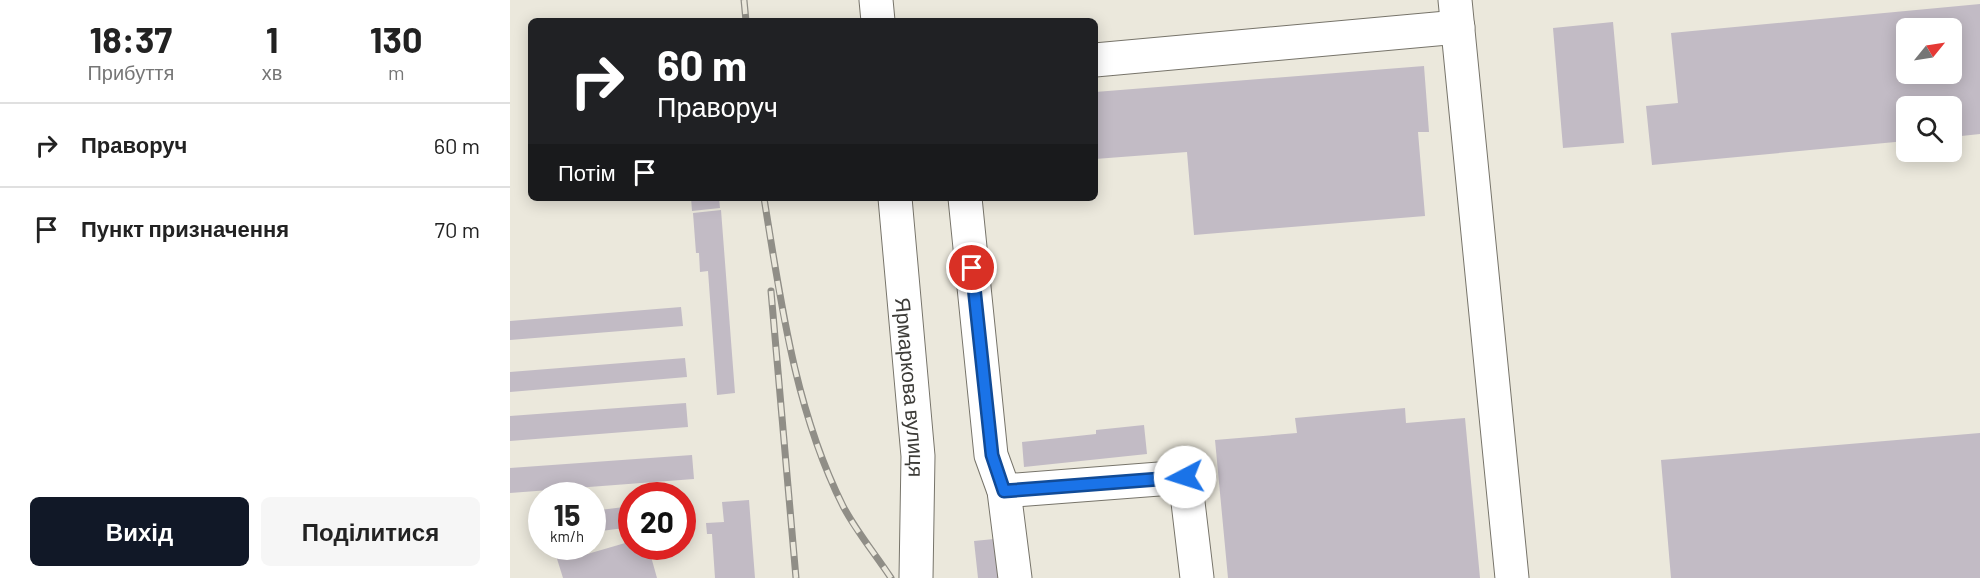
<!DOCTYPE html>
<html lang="uk">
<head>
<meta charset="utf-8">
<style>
	:root { --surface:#fff; --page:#f6f6f6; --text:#222; --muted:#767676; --line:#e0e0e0; --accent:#111827 }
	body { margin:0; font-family:Barlow,sans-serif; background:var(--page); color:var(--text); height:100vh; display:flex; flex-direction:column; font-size:22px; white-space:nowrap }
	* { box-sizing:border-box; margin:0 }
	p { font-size:20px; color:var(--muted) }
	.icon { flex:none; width:33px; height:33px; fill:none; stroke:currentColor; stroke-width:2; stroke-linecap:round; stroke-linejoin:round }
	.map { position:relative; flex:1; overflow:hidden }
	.panel { display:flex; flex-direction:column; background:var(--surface); width:510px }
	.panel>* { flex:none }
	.hud { position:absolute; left:18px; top:18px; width:570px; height:183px; border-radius:9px; box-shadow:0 3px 15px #0003; background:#202124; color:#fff; overflow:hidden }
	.needle { width:39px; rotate:60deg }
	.buttons { position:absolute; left:1386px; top:18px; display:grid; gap:12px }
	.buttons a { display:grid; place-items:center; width:66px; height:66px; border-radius:9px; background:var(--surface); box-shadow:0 3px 15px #0003; font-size:30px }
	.speed { position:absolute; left:18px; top:482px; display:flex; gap:12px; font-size:30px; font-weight:700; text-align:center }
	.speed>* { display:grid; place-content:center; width:78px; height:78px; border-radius:50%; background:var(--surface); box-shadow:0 3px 15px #0003; line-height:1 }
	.speed small { font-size:15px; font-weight:400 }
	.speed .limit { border:9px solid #d22; background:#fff; color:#111 }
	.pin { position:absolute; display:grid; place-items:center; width:51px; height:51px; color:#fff; margin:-26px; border:3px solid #fff; border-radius:50%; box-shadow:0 2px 6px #0007 }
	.me { position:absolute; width:66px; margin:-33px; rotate:265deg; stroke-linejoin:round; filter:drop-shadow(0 0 4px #0008) }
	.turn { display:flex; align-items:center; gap:21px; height:126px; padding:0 30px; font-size:27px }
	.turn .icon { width:78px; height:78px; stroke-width:2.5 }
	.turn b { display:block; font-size:42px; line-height:51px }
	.then { display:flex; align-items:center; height:57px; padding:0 30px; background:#0003; gap:12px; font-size:22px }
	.eta { display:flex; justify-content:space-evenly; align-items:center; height:102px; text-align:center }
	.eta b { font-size:36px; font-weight:700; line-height:42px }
	.button { display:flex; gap:12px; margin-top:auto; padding:12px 30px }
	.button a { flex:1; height:69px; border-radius:9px; background:var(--accent); color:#fff; font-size:24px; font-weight:700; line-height:69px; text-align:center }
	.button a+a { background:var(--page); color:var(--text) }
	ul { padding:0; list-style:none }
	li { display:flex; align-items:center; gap:18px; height:84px; padding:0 30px; border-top:2px solid var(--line) }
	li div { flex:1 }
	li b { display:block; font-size:22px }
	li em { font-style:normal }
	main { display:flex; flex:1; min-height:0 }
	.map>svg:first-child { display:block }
</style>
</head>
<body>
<main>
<section class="panel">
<div class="eta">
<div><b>18:37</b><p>Прибуття</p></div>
<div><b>1</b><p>хв</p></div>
<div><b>130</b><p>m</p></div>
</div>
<ul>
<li><svg class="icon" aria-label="right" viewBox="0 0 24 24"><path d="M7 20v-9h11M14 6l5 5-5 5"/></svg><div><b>Праворуч</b></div><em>60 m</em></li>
<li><svg class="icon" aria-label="arrive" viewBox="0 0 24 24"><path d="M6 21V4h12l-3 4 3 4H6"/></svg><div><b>Пункт призначення</b></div><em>70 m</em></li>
</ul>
<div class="button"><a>Вихід</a><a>Поділитися</a></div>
</section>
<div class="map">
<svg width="1470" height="578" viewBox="0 0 1470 578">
	<rect width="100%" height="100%" fill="#ebe8dc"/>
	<path fill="#c2bbc5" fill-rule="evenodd" d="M1470,4V134L1442,137V106H1396V141L1142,165L1136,106L1168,103L1161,33ZM1396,28H1442V74H1396Z
		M1103,22L1114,143L1053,148L1043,28Z
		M914,66L919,132H908L915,216L684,235L677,152L585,159V92Z
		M181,198H209L210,208L182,211Z
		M211,210L225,393L207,395L198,271L190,272L189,253H186L183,213Z
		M171,307L173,326L0,340V321Z
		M175,358L177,377L0,392V372Z
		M176,403L178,427L0,441V416Z
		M895,408L896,423L955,418L970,578H718L705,440L787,433L785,418Z
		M634,425L637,454L514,467L512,442L586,434V430Z
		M1470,433V578H1161L1151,460Z
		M182,455L184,479L0,493V468Z
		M239,500L245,578H205L202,534H197L196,523L214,522L212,502Z
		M122,506V527L91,531L90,510Z
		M494,538L498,578H468L464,541Z
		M122,541V546H138L147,578H53L43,546H71L74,555Z"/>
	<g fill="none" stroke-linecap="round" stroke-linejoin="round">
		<defs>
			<g id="minor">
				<path d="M366,0L368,21"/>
				<path d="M945,0L1002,578"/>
				<path d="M585,60L948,27"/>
				<path id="s1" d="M385,198L408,456L406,578"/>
				<path d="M455,198L481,455L494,491L505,578"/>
				<path d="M494,491L675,477L687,578"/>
			</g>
		</defs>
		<use href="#minor" stroke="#77746a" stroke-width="35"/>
		<use href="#minor" stroke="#fff" stroke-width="33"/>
		<defs>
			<path id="rail" d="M234,0L236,21
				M254,198C271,303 285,410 333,506C346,531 366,555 381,578
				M261,291L286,578"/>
		</defs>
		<use href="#rail" stroke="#908e87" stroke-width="7"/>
		<use href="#rail" stroke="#ebe8dc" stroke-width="4.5" stroke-dasharray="14" stroke-linecap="butt"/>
	</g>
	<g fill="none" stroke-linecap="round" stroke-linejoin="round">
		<defs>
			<path id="route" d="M462,268L482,455L494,491L675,477"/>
		</defs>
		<use href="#route" stroke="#114b97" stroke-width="15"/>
		<use href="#route" stroke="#1a73e8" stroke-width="10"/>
	</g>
	<g text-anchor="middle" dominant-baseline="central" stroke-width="6" stroke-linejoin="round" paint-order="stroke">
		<g font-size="21" fill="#3d3c38" stroke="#ebe8dc">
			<text stroke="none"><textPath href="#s1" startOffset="190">Ярмаркова вулиця</textPath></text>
		</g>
	</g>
</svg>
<div class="buttons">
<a><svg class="needle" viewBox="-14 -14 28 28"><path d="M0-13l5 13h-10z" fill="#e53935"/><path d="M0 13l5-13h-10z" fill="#767676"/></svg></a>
<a><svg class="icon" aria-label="search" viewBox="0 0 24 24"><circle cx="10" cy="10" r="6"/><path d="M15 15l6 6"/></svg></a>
</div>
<div class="speed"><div>15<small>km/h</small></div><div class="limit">20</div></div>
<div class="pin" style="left:462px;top:268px;background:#d93025"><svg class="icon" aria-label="arrive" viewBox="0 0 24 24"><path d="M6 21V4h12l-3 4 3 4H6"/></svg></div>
<svg class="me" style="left:675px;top:477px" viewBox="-20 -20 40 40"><circle r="19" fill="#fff"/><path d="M0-13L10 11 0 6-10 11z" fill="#1a73e8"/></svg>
<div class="hud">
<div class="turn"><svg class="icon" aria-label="right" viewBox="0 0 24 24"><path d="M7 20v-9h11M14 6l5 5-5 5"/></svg><div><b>60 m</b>Праворуч</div></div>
<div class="then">Потім<svg class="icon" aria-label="arrive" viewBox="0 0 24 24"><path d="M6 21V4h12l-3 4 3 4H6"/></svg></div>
</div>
</div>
</main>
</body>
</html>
